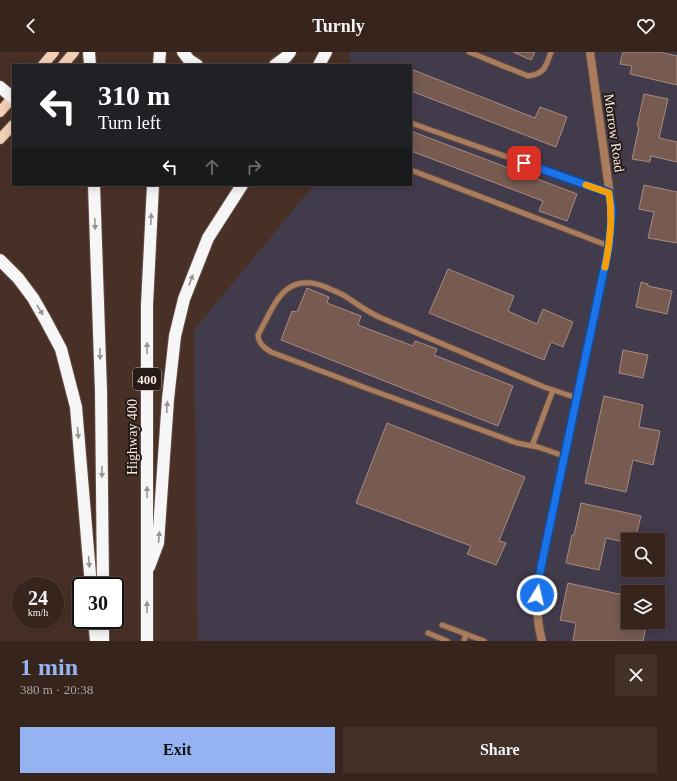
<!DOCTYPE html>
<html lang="en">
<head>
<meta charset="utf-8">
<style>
	:root { --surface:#37241c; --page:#423029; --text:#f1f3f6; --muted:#aaa4a3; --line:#51413b; --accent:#95b2f1 }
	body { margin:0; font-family:Georgia,serif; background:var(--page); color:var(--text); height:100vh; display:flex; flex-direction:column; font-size:15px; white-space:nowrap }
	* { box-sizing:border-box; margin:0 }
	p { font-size:13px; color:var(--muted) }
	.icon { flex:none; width:22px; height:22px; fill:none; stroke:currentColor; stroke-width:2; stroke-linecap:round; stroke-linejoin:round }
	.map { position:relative; height:589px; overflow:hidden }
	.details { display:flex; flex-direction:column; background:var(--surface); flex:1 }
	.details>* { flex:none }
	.banner { position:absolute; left:12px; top:12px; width:400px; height:122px; border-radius:0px; box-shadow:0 2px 10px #0003,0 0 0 1px var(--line); background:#202124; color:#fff; overflow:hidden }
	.buttons { position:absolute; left:621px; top:481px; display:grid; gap:8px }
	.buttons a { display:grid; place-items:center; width:44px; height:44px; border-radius:0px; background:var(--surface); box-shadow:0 2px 10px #0003,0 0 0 1px var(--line); font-size:20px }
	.speed { position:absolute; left:12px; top:525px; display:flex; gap:8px; font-size:20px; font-weight:700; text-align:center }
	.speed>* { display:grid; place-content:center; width:52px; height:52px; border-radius:50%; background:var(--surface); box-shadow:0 2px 10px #0003,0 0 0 1px var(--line); line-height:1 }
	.speed small { font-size:10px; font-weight:400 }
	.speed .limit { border:2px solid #111; border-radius:6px; background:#fff; color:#111 }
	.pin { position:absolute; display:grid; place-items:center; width:34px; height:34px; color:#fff; margin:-17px; border-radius:8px; box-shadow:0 2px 6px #0006 }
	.me { position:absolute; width:44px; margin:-22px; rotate:9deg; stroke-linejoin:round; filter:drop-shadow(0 0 3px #0008) }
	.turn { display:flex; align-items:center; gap:14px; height:84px; padding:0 20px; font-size:18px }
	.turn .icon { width:52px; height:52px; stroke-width:2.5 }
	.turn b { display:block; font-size:28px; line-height:34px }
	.lanes { display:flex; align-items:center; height:38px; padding:0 20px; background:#0003; justify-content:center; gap:20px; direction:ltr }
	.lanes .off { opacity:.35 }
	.round { display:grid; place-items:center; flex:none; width:42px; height:42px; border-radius:0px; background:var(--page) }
	.headline { display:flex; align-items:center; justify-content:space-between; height:68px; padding:0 20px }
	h1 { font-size:24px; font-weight:700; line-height:30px; color:var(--accent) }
	.cta { display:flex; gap:8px; margin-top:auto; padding:8px 20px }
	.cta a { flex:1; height:46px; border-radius:0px; background:var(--accent); color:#111; font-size:16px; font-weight:700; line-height:46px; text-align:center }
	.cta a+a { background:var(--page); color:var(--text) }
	header { display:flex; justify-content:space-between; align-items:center; height:52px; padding:0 20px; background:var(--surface); font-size:18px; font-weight:700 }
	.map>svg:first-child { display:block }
</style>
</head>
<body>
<header><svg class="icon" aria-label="back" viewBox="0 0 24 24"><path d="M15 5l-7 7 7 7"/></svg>Turnly<svg class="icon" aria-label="heart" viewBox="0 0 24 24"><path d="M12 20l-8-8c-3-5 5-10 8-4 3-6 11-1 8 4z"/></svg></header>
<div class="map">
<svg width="677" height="589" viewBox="0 0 677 589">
	<rect width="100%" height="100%" fill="#493026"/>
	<path fill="#423b4c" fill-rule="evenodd" d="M350,0H677V589H198L194,278L314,133H411V13H349ZM628,488H658V518H628ZM628,540H658V570H628Z"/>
	<path fill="#775b51" stroke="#a88a7f" d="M513,0H535L531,8Z
		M623,0H659L677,4V33L630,22L632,14L620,12Z
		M411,17L535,66L540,55L567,65L556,95L411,39Z
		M644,42L668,47L659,86L677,90V110L651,104L650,110L632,107L639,75L637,74Z
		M411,79L577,142L567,169L539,159L543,149L411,99Z
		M644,133L677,140V191L648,186L654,160L639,157Z
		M448,217L514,244L508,259L537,272L543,257L573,270L563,295L551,290L544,308L429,261Z
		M641,230L648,232V234L672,239L667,262L636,255Z
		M307,236L329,245L327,251L361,264L358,273L413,294L415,289L437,297L434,303L513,334L498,374L281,288L292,259L297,260Z
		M623,298L648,303L643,326L619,321Z
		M604,344L643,353L639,375L660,379L653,413L633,408L626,440L585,431Z
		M387,371L525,425L499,489L506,491L496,513L467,502L471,494L356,451Z
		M581,451L641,464L635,488H628V491L606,486L599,518L566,511L572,483H574Z
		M568,531L628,544L627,559H628V570H647L643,589H573L576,571L560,568Z"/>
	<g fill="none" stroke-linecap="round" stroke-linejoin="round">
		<defs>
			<path id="service" d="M469,0L528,24C545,22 546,14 551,0
				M411,71L609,141
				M411,118L609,194
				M532,394L553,338
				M564,404L538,395L517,391L374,339L271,300C264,296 258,291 258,283C275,252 285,217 328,236C334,239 340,241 345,244C357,252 366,259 379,265L544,335L577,346
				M442,573L484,589
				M428,581L447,589
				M464,589L466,582"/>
			<path id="minor" d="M542,589C535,563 537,541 541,515L609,194L612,158L590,0"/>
			<path id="primary" d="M43,13L54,0
				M63,13L74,0
				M0,60L13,45
				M0,87L13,73"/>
			<path id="motorway" d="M89,0L90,13
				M183,0L189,8L197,13
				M159,13L160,0
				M275,13L286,5L290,0
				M319,13L326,0
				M0,35L13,46
				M94,133L101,339L103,534
				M0,208L18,226L33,246L45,267L61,297L76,355L91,534
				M149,515L158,491L168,347L175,284L184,247L208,186L242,133
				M94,568L96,589
				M103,568V589
				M147,589V253L153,133"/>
		</defs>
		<use href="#service" stroke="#654d44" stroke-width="7"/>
		<use href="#minor" stroke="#654d44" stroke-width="10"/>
		<use href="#primary" stroke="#654d44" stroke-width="12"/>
		<use href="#motorway" stroke="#654d44" stroke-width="14"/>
		<use href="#service" stroke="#a87c5d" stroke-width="5"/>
		<use href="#minor" stroke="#a87c5d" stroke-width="8"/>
		<use href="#primary" stroke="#f3cfb5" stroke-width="10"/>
		<use href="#motorway" stroke="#f6f6f6" stroke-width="12"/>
	</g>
	<defs><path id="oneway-solid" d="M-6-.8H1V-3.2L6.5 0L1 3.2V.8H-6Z"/></defs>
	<g fill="#999392">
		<use href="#oneway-solid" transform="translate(151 167) rotate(-87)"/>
		<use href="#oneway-solid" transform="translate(95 172) rotate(88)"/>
		<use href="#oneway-solid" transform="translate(191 228) rotate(-70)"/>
		<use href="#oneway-solid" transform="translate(40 258) rotate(59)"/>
		<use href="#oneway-solid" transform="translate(147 296) rotate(-90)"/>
		<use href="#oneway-solid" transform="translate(100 302) rotate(88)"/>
		<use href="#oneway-solid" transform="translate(167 355) rotate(-86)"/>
		<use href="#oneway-solid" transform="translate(78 381) rotate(85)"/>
		<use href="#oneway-solid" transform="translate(102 420) rotate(90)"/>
		<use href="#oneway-solid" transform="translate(147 440) rotate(-90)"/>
		<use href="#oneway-solid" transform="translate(159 485) rotate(-85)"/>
		<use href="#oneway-solid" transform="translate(89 510) rotate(85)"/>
		<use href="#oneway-solid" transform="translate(147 555) rotate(-91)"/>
	</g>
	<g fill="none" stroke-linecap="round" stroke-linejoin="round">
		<defs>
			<path id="route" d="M524,111L609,141L612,158L609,194L541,515L537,543"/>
		</defs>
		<use href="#route" stroke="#114b97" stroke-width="10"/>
		<use href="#route" stroke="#1a73e8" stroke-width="7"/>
		<path stroke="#f59e0b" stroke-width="7" d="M586,133L609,141C613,166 610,191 605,215"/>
	</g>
	<g text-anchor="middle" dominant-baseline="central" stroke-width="4" stroke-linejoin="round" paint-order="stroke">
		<rect fill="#271b17" stroke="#b9aaa4" stroke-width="1" x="133" y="316" width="28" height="22" rx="3"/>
		<g font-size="13" font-weight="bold" fill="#f8e8e1">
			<text x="147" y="327">400</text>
		</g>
		<g font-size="14" fill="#f8e8e1" stroke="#271b17">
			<text transform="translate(614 81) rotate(82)">Morrow Road</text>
			<text transform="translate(132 385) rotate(-90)">Highway 400</text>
		</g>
	</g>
</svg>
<div class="buttons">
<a><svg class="icon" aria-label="search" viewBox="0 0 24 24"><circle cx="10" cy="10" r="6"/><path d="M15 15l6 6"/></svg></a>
<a><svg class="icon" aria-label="layers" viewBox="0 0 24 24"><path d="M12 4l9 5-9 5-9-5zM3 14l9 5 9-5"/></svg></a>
</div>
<div class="speed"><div>24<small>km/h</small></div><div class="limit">30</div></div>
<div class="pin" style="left:524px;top:111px;background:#d93025"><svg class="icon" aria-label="arrive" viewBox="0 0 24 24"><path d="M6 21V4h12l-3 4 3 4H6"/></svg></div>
<svg class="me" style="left:537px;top:543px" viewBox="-20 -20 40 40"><circle r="17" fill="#1a73e8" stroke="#fff" stroke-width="3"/><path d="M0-11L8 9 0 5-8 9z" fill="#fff"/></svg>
<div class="banner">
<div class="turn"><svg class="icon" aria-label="left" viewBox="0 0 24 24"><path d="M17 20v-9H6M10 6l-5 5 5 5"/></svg><div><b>310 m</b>Turn left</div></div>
<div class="lanes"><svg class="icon" aria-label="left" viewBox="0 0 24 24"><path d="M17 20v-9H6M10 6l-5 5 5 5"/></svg><svg class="icon off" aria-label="ahead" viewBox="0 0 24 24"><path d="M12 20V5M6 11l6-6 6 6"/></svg><svg class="icon off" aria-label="right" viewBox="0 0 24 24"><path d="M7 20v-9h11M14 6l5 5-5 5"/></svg></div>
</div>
</div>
<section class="details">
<div class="headline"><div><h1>1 min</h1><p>380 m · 20:38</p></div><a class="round"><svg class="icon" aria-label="close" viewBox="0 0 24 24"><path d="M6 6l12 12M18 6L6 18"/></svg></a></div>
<div class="cta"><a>Exit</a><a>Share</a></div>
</section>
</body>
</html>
